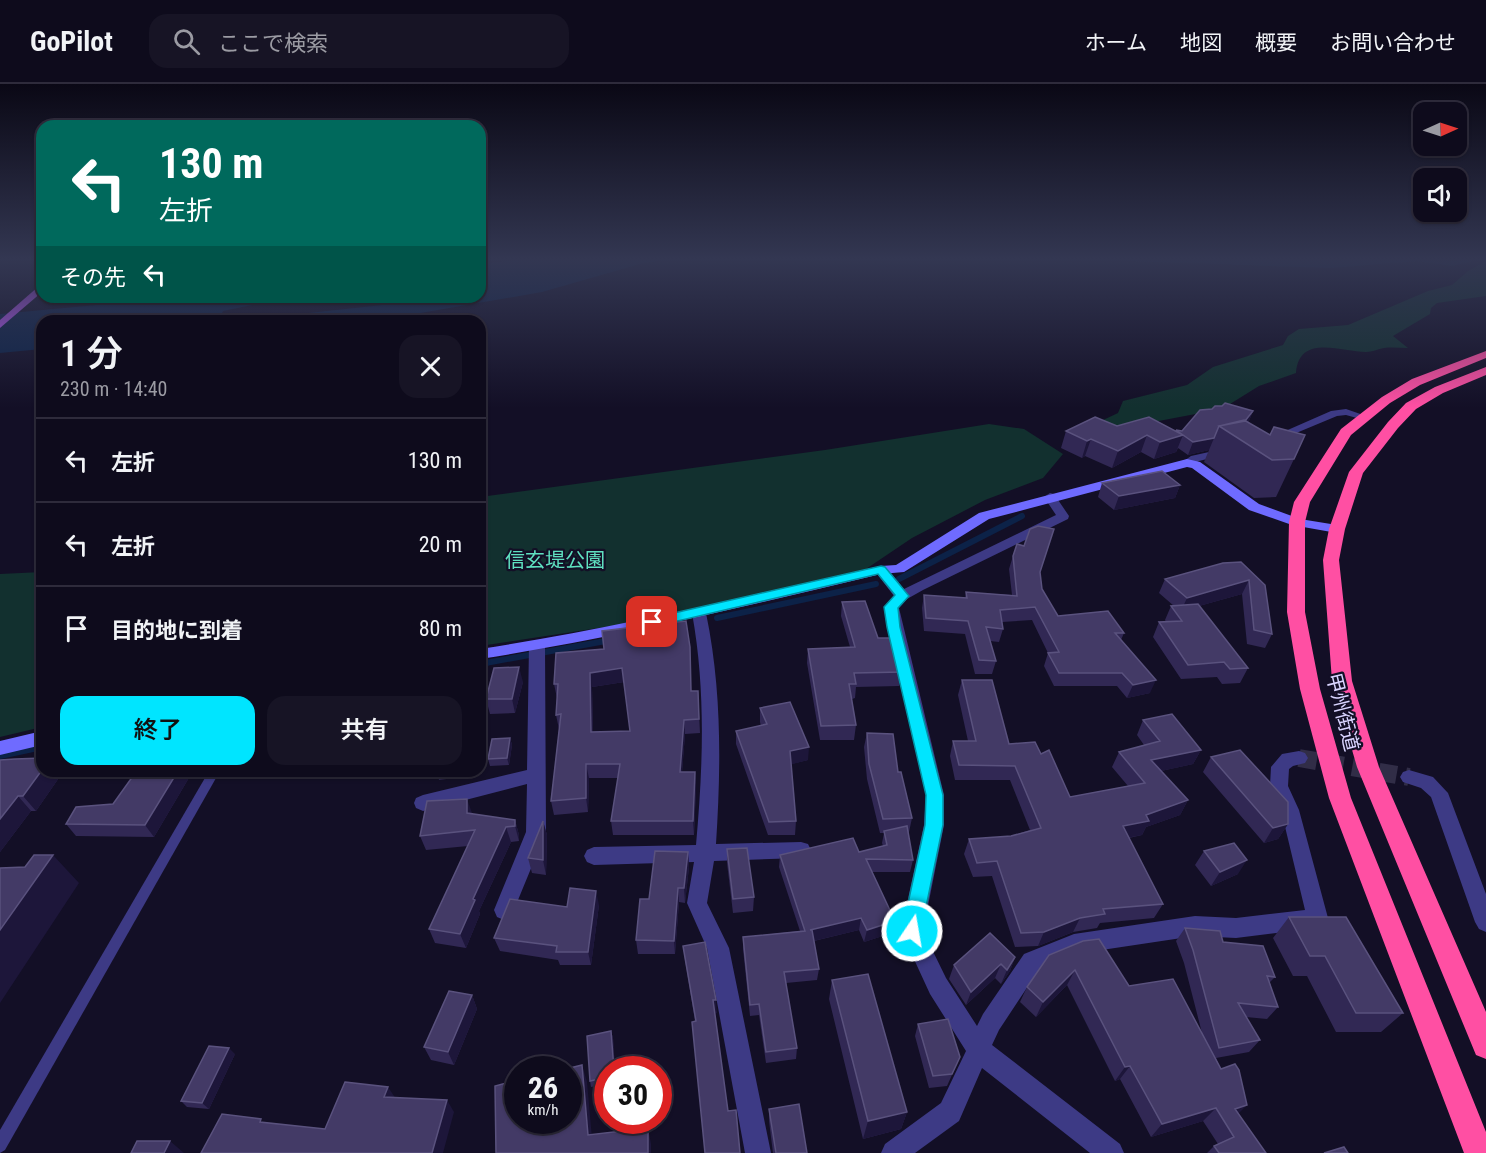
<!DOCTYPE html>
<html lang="ja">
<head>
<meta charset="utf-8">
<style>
	:root { --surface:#0e0b1c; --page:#171425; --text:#f1f3f6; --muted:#9b9ba3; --line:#2e2b3b; --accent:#00e5ff }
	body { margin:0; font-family:"Roboto Condensed","Noto Sans JP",sans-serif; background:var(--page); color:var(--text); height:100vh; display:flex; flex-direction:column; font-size:22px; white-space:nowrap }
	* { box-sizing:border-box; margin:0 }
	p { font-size:20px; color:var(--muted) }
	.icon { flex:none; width:33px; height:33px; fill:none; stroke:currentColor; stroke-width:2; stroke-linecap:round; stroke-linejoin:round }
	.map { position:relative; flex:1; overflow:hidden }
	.sheet { position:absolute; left:36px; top:231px; width:450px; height:462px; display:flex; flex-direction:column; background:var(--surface); border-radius:18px; box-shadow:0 2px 4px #0004,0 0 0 2px var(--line) }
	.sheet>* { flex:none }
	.hud { position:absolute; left:36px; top:36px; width:450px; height:183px; border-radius:18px; box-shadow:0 2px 4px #0004,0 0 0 2px var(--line); background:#00695c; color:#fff; overflow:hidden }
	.needle { width:39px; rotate:87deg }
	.buttons { position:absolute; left:1413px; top:18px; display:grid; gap:12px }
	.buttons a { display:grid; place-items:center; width:54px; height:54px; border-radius:12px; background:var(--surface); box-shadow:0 2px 4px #0004,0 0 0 2px var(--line); font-size:30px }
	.speed { position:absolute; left:504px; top:972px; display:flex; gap:12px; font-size:30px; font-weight:700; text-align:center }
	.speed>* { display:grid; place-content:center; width:78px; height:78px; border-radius:50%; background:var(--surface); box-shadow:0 2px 4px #0004,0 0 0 2px var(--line); line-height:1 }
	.speed small { font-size:15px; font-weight:400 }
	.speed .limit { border:9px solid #d22; background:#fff; color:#111 }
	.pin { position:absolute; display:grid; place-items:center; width:51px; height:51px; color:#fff; margin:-26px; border-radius:12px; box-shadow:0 3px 9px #0006 }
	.me { position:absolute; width:66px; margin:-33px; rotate:12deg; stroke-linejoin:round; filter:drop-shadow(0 0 4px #0008) }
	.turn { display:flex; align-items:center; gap:21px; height:126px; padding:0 24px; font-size:27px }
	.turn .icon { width:78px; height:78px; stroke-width:2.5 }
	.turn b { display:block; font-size:42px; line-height:51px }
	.then { display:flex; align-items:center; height:57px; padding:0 24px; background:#0003; gap:12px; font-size:22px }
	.round { display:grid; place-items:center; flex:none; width:63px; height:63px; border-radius:18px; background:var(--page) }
	.overview { display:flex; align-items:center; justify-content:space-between; height:102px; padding:0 24px }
	h1 { font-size:36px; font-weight:600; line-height:45px }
	.primary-button { display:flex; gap:12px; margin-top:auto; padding:12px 24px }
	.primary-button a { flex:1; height:69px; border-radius:18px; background:var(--accent); color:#111; font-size:24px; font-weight:600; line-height:69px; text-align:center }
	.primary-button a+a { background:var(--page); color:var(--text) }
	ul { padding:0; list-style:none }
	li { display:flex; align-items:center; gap:18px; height:84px; padding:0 24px; border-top:2px solid var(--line) }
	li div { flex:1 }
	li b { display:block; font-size:22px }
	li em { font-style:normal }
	header { display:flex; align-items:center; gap:36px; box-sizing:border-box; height:84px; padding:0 30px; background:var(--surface); border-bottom:2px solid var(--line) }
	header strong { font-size:28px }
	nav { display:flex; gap:33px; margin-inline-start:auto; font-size:21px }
	.search { width:420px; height:54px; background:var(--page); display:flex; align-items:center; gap:15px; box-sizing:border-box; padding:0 21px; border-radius:18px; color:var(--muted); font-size:22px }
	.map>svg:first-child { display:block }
</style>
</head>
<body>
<header>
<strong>GoPilot</strong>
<div class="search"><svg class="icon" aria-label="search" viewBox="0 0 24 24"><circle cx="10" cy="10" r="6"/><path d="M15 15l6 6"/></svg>ここで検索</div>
<nav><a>ホーム</a><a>地図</a><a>概要</a><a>お問い合わせ</a></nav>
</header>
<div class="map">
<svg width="1486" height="1069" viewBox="0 0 1486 1069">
	<rect width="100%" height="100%" fill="#130f26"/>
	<path fill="#12302f" d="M1486,177V212L1437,219L1431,224L1430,230L1393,252L1408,264C1400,264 1392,263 1384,264C1378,265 1372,268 1366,268C1342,268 1299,249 1296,289L1259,302L1222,325L1127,343L1108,342L1101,337L1118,329L1123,317L1187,301L1213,283L1283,261L1288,252L1299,245L1348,241L1428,207L1452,201L1468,187Z
		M989,340L1024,345L1063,370L1043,394L985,416L912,454L866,485L638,538L480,562V413L825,366Z
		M42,488V643L0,653V490Z"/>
	<path fill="#0c2248" d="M534,174H674L640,180L542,208L386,235L42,237V265L0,269V230L182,213H292L223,227L219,235L299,230L410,218L430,213H480V180Z
		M910,174H1439L1429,177C1449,179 1466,174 1486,174L1452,182L1417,177L1331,184L1071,175Z"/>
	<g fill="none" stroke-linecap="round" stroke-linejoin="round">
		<path stroke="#0c2248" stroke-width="6" d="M899,495L1022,432
			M717,534L876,500
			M480,580L611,556"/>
		<path stroke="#0c2248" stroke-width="8" d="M480,580L485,579
			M0,671L42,662"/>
		<path stroke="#312d47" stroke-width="18" stroke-dasharray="18 9" stroke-linecap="butt" d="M1299,674L1409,693"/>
		<path fill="#3d3a85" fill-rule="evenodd" d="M209,687H220L5,1066L0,1069V1046Z"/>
		<path fill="#3d3a85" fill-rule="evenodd" d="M1346,325L1369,333L1364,336L1346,331L1337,332L1277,357L1273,358L1267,355L1331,327Z
			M1227,364L1231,365V369L1199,377L1187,383L1181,379L1191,372Z
			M1050,409L1054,410L1069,432L1068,435L923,506L907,515L899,524L944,711V741L923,847L946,894L977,942L983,930L1024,870L1074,850L1195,832L1236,834L1305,826L1281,726L1270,702L1271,683L1282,670L1299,667L1305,669L1308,674L1305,679L1293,682L1289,685L1288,702L1299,726L1328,834L1324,841L1317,844L1236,854L1195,852L1075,870L1040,884L999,946L992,961L1120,1060L1124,1069H1090L982,984L959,1037L915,1069H881L885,1060L941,1019L966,967L930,910L901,847L924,741L926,711L884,523L894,512L874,486L881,482L886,483L904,505L1056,431L1044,413Z
			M699,524L706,529C722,606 721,682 716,760L801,758L808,760L811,766L808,772L801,774L714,777L707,819L729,864L771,1069H745L707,864L687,819L694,778L594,781L587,778L584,772L587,766L594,763L696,761C703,683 706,606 692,529Z
			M537,556L545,561L546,748L511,833L504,836L497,833L494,826L526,748L527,700L423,727L416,724L414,719L416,714L423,711L527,686L529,561Z
			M1409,686L1433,693L1448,709L1486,810V848L1479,845L1475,838L1431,713L1421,704L1403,698L1400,693L1403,688Z"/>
		<path fill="#6f6bff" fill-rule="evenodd" d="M1187,375L1200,378L1259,420L1300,435L1337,441L1344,445L1337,449L1292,441L1249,426L1192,384L1187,383L989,435L904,488L881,490C748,522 615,554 480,575V565C615,544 748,513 881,482L896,481L979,429Z
			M42,647V661L0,671V657Z"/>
		<path fill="#c25bff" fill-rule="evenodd" d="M39,202H42V208L0,244V236Z"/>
		<path fill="#ff4fa3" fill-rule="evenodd" d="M1486,267V274L1420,301L1390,319L1351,351L1310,418L1305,438V528L1320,605L1351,714L1486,1048V1069H1464L1329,714L1300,605L1287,528L1289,438L1294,418L1341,345L1382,313L1412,295Z
			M1486,283V291L1443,309L1416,325L1398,344L1363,389L1345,445L1339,476L1352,597L1379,683L1486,928V975L1476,971L1357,683L1332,597L1323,476L1329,445L1349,388L1388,338L1406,319L1435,303Z"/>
	</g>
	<path fill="#312854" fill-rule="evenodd" d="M1253,327L1248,339L1294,375L1276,413L1254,414L1204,378L1209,366L1188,371L1178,364L1176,368L1154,375L1141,368L1112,384L1085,372L1082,374L1061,364L1066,347L1117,342L1175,347H1182Z
		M1102,399L1180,401L1175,414L1114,426L1098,413Z
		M1050,458L1040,489L1042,505L1058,532L1124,549L1121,556L1150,609L1127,614L1117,602H1054L1044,582L1048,569L1032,536L1002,538L1003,545L999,558L990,557L996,577L992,590H975L965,550L924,547L922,524L924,511L965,514L966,508L1012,511L1009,485L1013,472L1024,462Z
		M1241,478L1272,550L1265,564L1247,560L1242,510L1199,522L1248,584L1240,599L1222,600L1217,593L1181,595L1153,553L1159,538H1166L1165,536L1171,522H1174L1159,509L1165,495Z
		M842,518L878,554L902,588L899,602L856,603L855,614L852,615L856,641L854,656H820L807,579L808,565L850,563L841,532Z
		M691,577V607H698L700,649L685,650L682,688H695L696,702L694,751H613L611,737L618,694H589L588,728L554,731L551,717L559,645L556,631L557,614L554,600ZM624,598L630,647L593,648L592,603Z
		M962,596L1009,660L1041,670L1070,713L1128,702L1112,683L1119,668L1144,661L1137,651L1143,636L1201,666L1193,680L1161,687L1188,716L1180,731L1146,743L1142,751L1129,754L1163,820L1154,834L1100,839L1097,844L1073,848L1038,862L1015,863L992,792L973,793L964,770L969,755L1011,752L1030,746L1010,696H955L950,672L953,657H968L958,611Z
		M523,598L515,629L490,630L486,615Z
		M760,624L808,676L791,680L796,737L795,751H768L736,660V647L761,642L760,638Z
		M867,649L898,688L912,734L909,748H908L913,776L910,788H872L895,837L892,849L864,858L859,846L814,857L819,885L817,896L786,899L797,964L796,975L766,979L759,931L750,932L743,865V853L800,847L779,783L780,771L859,768L883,762L882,759L884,749H880L867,695L864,663Z
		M510,654L512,661L509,681L490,682L488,675Z
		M1211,673L1288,740L1278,755L1264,759L1203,688Z
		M0,676L63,688L36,727H31L0,768Z
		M100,687H136L102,690Z
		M159,687H193L154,753L76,752L66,740L113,720L156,692Z
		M437,687H470L469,692L439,696Z
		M472,730L515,736L519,751V757L511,758L479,827L480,830L466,864L435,859L429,845L468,762L426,766L420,752Z
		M543,737L547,751L546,791L532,789L528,774Z
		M727,765L754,813L753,827L733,829L727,779Z
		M1204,767L1238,790L1211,802L1195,781Z
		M688,768L689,783L685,819L679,818L675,870H638L636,856L649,815Z
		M599,821L591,881H560L558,876L500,867L494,854L567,823Z
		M1289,833L1403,929L1381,948H1336L1307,892H1293L1273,854Z
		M1185,844L1223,858L1275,893L1269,899L1278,923L1267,935L1246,933L1260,956L1249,968L1216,974L1238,1030L1266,1069H1207L1214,1062L1218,1060L1203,1037L1151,1053L1120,995L1115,997L1067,901L1036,933L1020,918L1027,903L1049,871L1129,902L1202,949L1184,879L1176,857Z
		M683,862L717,929H715L728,1027L695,937L685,876Z
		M1015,873L1010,887L1001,900L995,894L966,921L949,895L954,881Z
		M832,896L907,1028L901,1045L863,1055L829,915Z
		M472,911L477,925L454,981L431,976L424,963Z
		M918,940L960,973L947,1002L929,1004L915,952Z
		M611,947L613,954L615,986H608V1000L591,1003L590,997Z
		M235,970L209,1025L187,1023L181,1017Z
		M769,1025L807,1069H773L769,1037Z"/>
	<path fill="#1d163a" d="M1253,327L1248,340L1231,350Z
		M1147,351L1141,368L1112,384L1118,367Z
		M1183,351L1176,368L1154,375L1160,358Z
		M1214,354L1209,366L1188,371L1193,358Z
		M1091,355L1085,372L1082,374L1087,357Z
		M1180,401L1175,414L1114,426L1119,412Z
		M1249,496L1242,510L1181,527L1187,514Z
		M519,583L523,598L515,629L512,615Z
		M622,584L624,598L592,603L593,662L591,648L590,589Z
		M1156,596L1150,609L1127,614L1133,601Z
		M684,636L685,650L681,703L680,688Z
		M510,654L512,661L509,681L507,674Z
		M809,663L808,676L789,681L790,667Z
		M1201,666L1193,680L1143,691L1151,676Z
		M586,680L589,694L588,728L586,714Z
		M42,686V687L63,688L36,727L23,712Z
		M178,687H193L154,753L145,741Z
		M695,688L696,702L694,751L693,737Z
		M18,712L31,727L0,768V735Z
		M467,715L472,729V744L467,729Z
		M1188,716L1180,731L1146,743L1142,751L1116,756L1123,742L1146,731Z
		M515,736L519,751V757L515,742Z
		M543,737L547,751L546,791L543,776Z
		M1288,740L1278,755L1264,759L1273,744Z
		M506,743L511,758L479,827L480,830L466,864L460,850L473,815Z
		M688,768L689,783L685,819L684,804Z
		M53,771L79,799L0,919V846Z
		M1247,776L1238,790L1211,802L1220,788Z
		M678,804L679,818L675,870L674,857Z
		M596,807L599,821L591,881L588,868Z
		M861,834L859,846L809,858L810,846Z
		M1080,834L1073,848L1038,862L1044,848Z
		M895,837L892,849L864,858L867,846Z
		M1015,873L1010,887L1001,900L1007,886Z
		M1001,880L995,894L966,921L971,908Z
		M1075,886L1067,901L1036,933L1043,918Z
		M472,911L477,925L454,981L448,968Z
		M713,916H716L717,929L714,930Z
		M611,947L613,954L615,986H614Z
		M229,964L235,970L209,1025L202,1019Z
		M582,981L587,998L593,1066L588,1051Z
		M1130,982L1120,995L1115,997L1125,983Z
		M388,1003L396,1015L384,1013Z
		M447,1016L454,1028L443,1069H432Z
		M1247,1021L1234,1034L1235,1025Z
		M1216,1024L1203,1037L1151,1053L1162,1040Z
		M907,1028L901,1045L863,1055L868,1037Z
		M648,1044L651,1060V1069H648Z
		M170,1057L184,1069H164Z"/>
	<path fill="#433a66" stroke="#5a527e" stroke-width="1.5" fill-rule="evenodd" d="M1225,319L1253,327L1245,337L1219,342L1214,354L1193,358L1176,346L1182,347L1200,326L1212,325L1215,322H1222Z
		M1095,333L1117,342L1149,333L1183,351L1160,358L1147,351L1118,367L1091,355L1087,357L1066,347Z
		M1244,336L1270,351L1274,343L1305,351L1294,375L1272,376L1219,342Z
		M1162,387L1180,401L1119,412L1102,399Z
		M1038,442L1054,445L1040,488L1042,505L1058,532L1108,527L1124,549H1115L1156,596L1133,601L1122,589H1059L1048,569L1059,568L1035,523L1000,526L1003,545L986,543L996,577L979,576L968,537L926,534L924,511L967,514L966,508L1017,512L1013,472L1017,460L1024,462L1030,445Z
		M1241,478L1265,501L1272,550L1254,546L1249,496L1187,514L1165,495L1223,479Z
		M865,517L878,554H894L902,588L854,589L856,600H849L856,641L821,642L808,565L855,563L842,518Z
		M1198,520L1248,584L1230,585L1224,578L1188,581L1159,538L1182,537L1171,522Z
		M686,537L690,563L691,607H698L699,635L684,636L680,688H695L693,737H611L620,680H586V714L551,717L561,630L556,631L558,600H554L556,569L604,565L602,547ZM622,584L630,647L591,648L590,589Z
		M519,583L512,615H486L494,584Z
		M962,596H992L1009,660L1035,658L1041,670L1049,666L1070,713L1145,699L1119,668L1160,657L1143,636L1172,630L1201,666L1151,676L1188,716L1146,731L1149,737L1123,742L1163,820L1103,825L1105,830L1080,834L1044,848L1021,849L997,777L977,779L969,755L1011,752L1041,744L1015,682L959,681L953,657H976Z
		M790,618L809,663L790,667L796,737L769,738L736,647L767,640L760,624Z
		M867,649L893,650L898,688H901L912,734L883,735L869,680Z
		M510,654L507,674L488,675L492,655Z
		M1240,666L1288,718V740L1273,744L1211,673Z
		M42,674V686L23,712H18L0,735V676L15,675Z
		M159,687H178L145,741L66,740L76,723L113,720L133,692H156Z
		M467,715V729L515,736V742L506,743L473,815L475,816L460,850L429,845L475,746L420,752L427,717Z
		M543,737V776L528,774Z
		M907,742L913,776L866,775L895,837L867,846L861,834L810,846H812L819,885L784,888L797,964L766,968L759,920L750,921L743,853L805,847L780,771L853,754L859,768L887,761L884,747Z
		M1234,759L1247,776L1220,788L1204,767Z
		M747,764L754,813L733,815L727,765Z
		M655,767L688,768L684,804H678L674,857L636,856L640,815H649Z
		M34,771H53L0,846V784L25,783Z
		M570,804L596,807L588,868H556L557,862L494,854L510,815L567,823Z
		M1289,833H1346L1403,929H1356L1325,872H1310Z
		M1185,844L1220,847L1223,858L1263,862L1275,893L1267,892L1278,923L1238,919L1260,956L1219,964L1193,866Z
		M990,849L1015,873L1007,886L1001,880L971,908L954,881Z
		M1099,855L1129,902L1173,895L1221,985L1235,980L1239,986L1247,1021L1235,1025L1266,1069H1219L1214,1062L1234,1053L1216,1024L1162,1040L1130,982L1125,983L1075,886L1043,918L1027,903L1049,871L1083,857Z
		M705,858L716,916H713L728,1027L736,1026L740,1069H705L692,938L696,937L683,862Z
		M868,890L907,1028L868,1037L832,896Z
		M449,907L472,911L448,968L424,963Z
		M948,935L960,973L952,990L933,992L918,940Z
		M611,947L614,986H608V993L590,997L587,952Z
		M209,962L229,964L202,1019L181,1017Z
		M582,981L588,1051L648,1044V1069H496L495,1002L518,996V1036H568V986H562Z
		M345,998L388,1003L384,1013L447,1016L432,1069H201L222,1030L261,1035L260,1038L325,1045Z
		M799,1020L807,1069H776L769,1025Z
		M137,1057H170L164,1069H131Z
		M1344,1063L1348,1069H1324Z"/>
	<linearGradient id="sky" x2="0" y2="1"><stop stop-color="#0a0815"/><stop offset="0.54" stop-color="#333752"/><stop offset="1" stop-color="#333752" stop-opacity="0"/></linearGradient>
	<rect width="1486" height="324" fill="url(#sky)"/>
	<path fill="#00e5ff" stroke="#0095a6" stroke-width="1.5" d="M881,482L885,483L909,512L898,524L900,543L943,711V741L921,847L919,853L912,856L905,853L902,847L925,741L926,711L887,543L884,523L895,511L878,490L652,543L645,538L652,534Z"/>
	<g text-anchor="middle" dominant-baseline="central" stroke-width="4.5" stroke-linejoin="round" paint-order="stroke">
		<g font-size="20" fill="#5fe0c0" stroke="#130f26">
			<text x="555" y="476">信玄堤公園</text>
		</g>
		<g font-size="20" fill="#d9d4ff" stroke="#130f26">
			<text transform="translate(1343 628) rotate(76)">甲州街道</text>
		</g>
	</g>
</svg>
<div class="buttons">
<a><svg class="needle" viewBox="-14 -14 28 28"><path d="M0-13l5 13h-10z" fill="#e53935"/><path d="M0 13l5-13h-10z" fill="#9b9ba3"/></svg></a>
<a><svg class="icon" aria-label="sound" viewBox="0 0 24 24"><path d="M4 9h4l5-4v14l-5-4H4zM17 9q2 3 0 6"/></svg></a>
</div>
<div class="speed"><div>26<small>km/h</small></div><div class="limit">30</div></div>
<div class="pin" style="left:652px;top:538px;background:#d93025"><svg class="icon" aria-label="arrive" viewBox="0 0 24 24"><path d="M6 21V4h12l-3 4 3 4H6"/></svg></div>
<svg class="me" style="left:912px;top:847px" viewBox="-20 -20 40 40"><circle r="17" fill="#00e5ff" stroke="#fff" stroke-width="3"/><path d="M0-11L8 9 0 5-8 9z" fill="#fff"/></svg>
<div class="hud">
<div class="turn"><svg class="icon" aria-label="left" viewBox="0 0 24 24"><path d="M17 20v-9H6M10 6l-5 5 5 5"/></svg><div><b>130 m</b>左折</div></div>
<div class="then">その先<svg class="icon" aria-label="left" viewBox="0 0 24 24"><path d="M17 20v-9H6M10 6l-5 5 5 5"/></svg></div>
</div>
<section class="sheet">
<div class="overview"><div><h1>1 分</h1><p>230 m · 14:40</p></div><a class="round"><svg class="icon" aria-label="close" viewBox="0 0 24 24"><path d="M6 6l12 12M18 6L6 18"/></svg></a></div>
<ul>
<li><svg class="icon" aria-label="left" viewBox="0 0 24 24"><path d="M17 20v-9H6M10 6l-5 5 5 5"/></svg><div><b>左折</b></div><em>130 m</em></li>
<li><svg class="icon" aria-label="left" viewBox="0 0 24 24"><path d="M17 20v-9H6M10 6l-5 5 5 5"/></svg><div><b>左折</b></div><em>20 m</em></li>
<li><svg class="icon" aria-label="arrive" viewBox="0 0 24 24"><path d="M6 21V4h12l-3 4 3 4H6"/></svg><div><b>目的地に到着</b></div><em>80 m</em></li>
</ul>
<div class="primary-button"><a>終了</a><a>共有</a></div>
</section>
</div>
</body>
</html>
